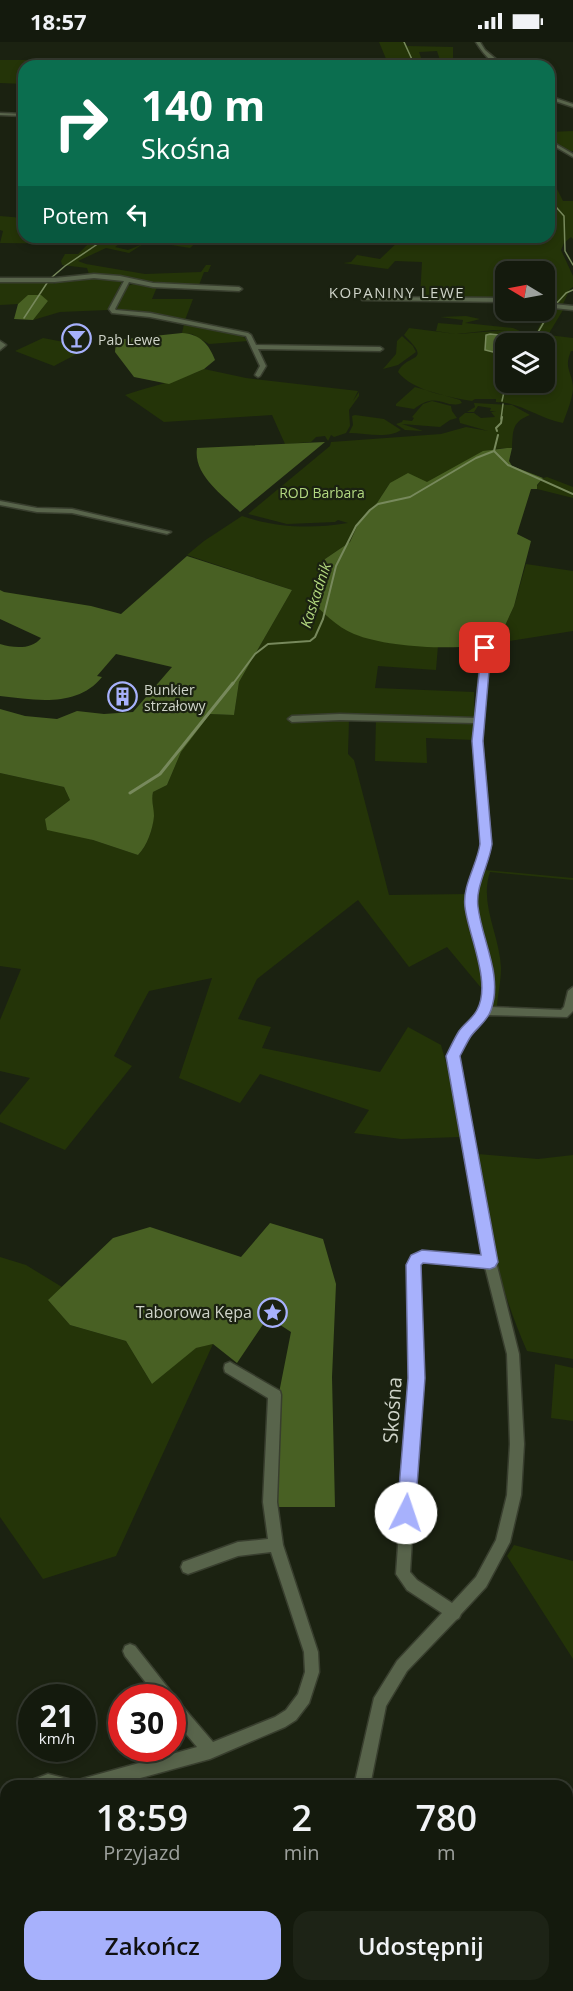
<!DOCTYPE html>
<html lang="pl">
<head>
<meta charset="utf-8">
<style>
	:root { --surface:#141a0d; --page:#1d2316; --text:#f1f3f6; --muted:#9da19d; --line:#33382e; --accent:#a7b1fc }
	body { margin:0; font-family:"Open Sans",sans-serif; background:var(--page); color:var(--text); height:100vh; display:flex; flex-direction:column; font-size:22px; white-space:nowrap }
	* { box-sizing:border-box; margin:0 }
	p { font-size:20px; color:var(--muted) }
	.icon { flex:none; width:33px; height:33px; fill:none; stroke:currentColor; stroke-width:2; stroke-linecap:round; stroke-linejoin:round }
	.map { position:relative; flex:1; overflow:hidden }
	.details { position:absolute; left:0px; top:1738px; width:573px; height:212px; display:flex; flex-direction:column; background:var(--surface); border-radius:18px 18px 0 0; box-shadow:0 3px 9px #0003,0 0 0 2px var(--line) }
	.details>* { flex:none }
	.hud { position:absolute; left:18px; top:18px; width:537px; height:183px; border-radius:18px; box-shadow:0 3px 9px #0003,0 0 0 2px var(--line); background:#0b6e4f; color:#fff; overflow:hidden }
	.needle { width:39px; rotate:280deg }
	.fabs { position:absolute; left:495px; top:219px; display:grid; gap:12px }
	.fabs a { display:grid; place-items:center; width:60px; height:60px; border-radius:12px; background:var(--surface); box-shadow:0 3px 9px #0003,0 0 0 2px var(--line); font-size:30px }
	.speed { position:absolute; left:18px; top:1642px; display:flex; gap:12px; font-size:30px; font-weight:700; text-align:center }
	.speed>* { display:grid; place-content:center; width:78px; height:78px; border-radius:50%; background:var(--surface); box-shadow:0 3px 9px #0003,0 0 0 2px var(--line); line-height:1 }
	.speed small { font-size:15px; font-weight:400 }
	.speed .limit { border:9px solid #d22; background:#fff; color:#111 }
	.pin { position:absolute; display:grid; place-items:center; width:51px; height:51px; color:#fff; margin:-26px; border-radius:12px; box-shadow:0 3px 9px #0006 }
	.me { position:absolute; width:66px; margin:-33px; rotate:4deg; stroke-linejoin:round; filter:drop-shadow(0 0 4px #0008) }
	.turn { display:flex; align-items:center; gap:21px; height:126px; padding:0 24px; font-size:27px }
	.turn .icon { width:78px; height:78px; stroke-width:2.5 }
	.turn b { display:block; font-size:42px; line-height:51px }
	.then { display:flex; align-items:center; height:57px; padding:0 24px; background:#0003; gap:12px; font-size:22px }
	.eta { display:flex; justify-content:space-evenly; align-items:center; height:102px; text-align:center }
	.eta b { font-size:36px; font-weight:600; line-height:42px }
	.primary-button { display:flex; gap:12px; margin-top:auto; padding:12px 24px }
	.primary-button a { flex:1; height:69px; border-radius:18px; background:var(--accent); color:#111; font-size:24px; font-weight:600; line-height:69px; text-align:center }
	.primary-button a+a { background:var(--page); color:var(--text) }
	.status { display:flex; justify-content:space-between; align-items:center; height:42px; padding:0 30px; background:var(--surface); direction:ltr }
	.status svg { height:16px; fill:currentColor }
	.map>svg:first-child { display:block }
</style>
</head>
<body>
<div class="status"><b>18:57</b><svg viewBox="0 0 49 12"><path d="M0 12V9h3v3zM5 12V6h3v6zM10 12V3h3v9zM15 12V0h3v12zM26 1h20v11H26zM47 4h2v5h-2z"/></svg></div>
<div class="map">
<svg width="573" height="1949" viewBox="0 0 573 1949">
	<rect width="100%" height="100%" fill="#1b2211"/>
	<path fill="#243408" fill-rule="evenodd" d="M379,0H405L407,4L453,5V24H428L426,19L440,18L437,9L419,10L424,24H389Z
		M0,18H80L76,24H24V42L0,41Z
		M573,89V109H571L573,113L549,97V90Z
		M549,131L563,159H573V197L571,195L564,201L561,208L573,234V245L570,247L562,264L545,261L544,230H506L505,257L420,256L422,220L395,219L388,227L343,221L351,220L357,213L380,217L403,195H549Z
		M0,174L24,176V195H202L190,206L128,196L115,205L128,208L143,202L129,211L106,206L78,219L86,222L145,232L201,230L206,223H211L208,230H204L199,243L153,242L125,235L89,232L87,226L62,223L61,219L65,212H78L88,202L0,201L3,189L0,188Z
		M93,236L122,239L108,268L60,270L33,278L48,259L29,253L18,262L0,263V240H51L55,242L56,240Z
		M133,242L157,245L152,257H193L185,278L138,269L115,268L127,244Z
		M554,267L563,268L548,293L573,296V309H571C563,327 573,330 573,347C572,358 567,370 563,381C539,377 520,360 496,360V357H475L472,359C449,355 413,349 398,330C406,311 434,322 404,293L409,286L456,292L436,289L438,281L462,283L463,278L440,275L466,274L480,277L465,281L513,286L522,290L493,288L457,292C472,292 514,284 523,294L526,292L535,293L542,279H545ZM506,302H544V340H506Z
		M184,282L240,292L248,299L209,302L192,292L182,291Z
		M402,294L413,304L416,310L398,323L383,327L396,312L397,299Z
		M43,296L90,305L54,324L15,309Z
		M204,327L246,336L358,349L353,359L359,350V354L349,368L350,384L346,391L334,395L331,393L328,399L325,394L316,395L311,400L285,402L272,373L164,380L125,353C152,344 177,339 204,327Z
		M415,345L460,358L462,361C445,368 438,348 414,367L396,364V362Z
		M432,359L451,364L452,369L457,376L450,378L440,385L402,382L423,389L405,388L396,382L402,380L403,378L412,379L414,376L412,375L423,362Z
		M474,361L512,363L530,373C512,380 513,388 512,406C474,404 460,428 428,440C418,444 401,441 390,441L377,461L358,482L350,500L325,517L387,601L438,604L436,628L378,624L375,646L474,650V698L426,696L427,721L375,719L376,676L349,677L348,712L354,718L389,853L469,852L484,944L482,947L447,905L409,925L358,858L257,937L238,977L271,985L262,1006L380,1030L408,985L441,1003L451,1038L460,1095L401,1097L354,1091L369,1068L260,1032L240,1061L179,1036L212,936L149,949L114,1014L132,1024L65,1108L0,1080V1073L30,1036L0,1029V978L21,927L0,924V731L64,745L70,758L45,777L93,798L138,813C147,804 155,784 153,771C153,763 151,758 153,750L167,743L181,710L210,672L234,673L239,640L292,548L187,513L204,499L242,474C278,486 311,487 348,481L338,478L335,480L287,482L248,472L330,404L331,400L441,392L466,385L488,389L460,381L459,376L465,371H474L481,376L495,375L491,370L496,369H490L491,366L478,364L474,370H467L475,365Z
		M355,373L384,377L401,388C388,397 365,391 349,391L353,383L352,374Z
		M547,435L573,445V456L537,447V444L543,436Z
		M526,522L573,529V589L497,601L514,564Z
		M485,828L573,836V838L490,830C479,862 500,894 501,926C501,939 498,952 497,964L503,966L490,965C492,947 494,927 489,909C479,874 469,865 485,828Z
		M478,1112L538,1117L573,1113V1317L527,1309C499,1246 484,1180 478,1112Z
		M0,1215L26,1223L62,1245L48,1258L70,1283L126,1299L152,1342L195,1306L213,1302L116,1514L43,1537L0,1475Z
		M555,1322L573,1326V1379L551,1376Z
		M514,1503L573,1519V1617L507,1514Z"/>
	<path fill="#486023" d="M28,253H41L48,259L33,278L14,277L18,262Z
		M182,291C200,292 209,302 215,318L204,327L169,342L134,335L115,310L116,298Z
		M325,400L240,470C223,453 193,433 197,406Z
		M507,406H512L509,419L512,424L543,436L537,443V447H531L517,492L531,499L514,564L497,601C460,609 388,606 354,592C337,585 322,570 310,557L325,517L350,500L358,482L377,461L390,441L408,431L427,440L483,409Z
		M187,514L292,548L239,640L234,673L210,672L181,710L167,743L153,750C151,759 154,766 154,774C153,787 147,804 138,813L93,798L47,788L45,777L70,758L64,745L0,731V667L25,674L57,677L77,669L104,672L133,670L172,625L116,612L97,634L102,635C77,666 35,658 0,654V602C13,606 32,608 41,596L0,577V548L4,550L91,564L121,572Z
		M270,1181L323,1197L336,1242L332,1335L335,1465H276L279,1351L291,1290L268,1275L237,1321L213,1302L196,1306L152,1342L126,1299L70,1283L48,1258L113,1196L150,1185L241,1215Z"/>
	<path fill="#51692d" stroke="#77895c" stroke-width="1.5" d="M490,292L521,295L522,301L506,302L505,313L485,308L486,293Z"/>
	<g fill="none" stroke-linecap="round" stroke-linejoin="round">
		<path stroke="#77895c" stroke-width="1.5" d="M404,0L415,24
			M549,157L564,174L565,209L573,223
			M51,236L65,224L108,195
			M556,262L566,251L573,248
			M24,276L47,241
			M544,279L553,267
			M537,292L544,280
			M532,302L536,294
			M502,359L504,350L516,340
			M501,377L503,362"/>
		<path stroke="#77895c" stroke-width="2" d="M497,389L496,386L501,381L502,375
			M494,409L508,423L573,452
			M232,643L255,612L268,602L310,599L315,595L323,577L336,524L356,484L370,468L378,462L410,455L476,416L494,409L498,393"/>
		<path stroke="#77895c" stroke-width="3" d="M130,751L160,732L233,641"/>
		<defs>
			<path id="minor" d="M476,0H480L485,8L504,24C492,23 482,10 476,0Z
				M549,54L573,62V65L549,57Z
				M0,71L24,72V74L0,73Z
				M549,98L573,112V115L549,101Z
				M94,232L120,234L153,241L239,245L242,247L239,249L153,245L129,240L115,267L116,268L150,271L248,291L251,293L256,303L380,305L383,307L380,309L258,307L266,324L260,334L258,335L255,333L260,324L246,294L150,275L112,271L109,267L124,239L94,236L55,240H0V236H55Z
				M364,255L506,256V260L362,258V256Z
				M544,261L573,264V268L544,265Z
				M0,299L6,303L0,308Z
				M0,459L37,466L72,467L171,490L167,492L72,471L37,470L0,463Z
				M482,604H485L489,606L482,699L491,802L477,849L476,865L478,878L493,929L494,955L490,965L561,968L564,965L568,949L573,945V969L567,975L486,973L467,998L458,1014L496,1220L519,1312L524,1402L521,1453L510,1500L486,1545L461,1572L459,1576L456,1578L407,1629L386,1664L370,1744H354L374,1656L397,1619L442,1571L407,1548L396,1532L410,1336L408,1223L412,1214L422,1210L483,1214L448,1014C452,1006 456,997 461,990C469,979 480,970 483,956C490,925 469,896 466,867C464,843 481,823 481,800C481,760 472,721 475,681L340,678L292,680L288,677L292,674L340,672L475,676ZM423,1220L485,1225L507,1312L510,1402L507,1453L496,1498L476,1535L452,1561L417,1538L410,1530L422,1336L420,1223Z
				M230,1320L280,1349L281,1353L277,1460L283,1503L318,1610L319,1630L309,1661L296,1678L285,1685L210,1717L111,1744H77L79,1738L85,1736L197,1705L172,1675V1656H158L125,1614L123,1609L125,1604L130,1602L135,1604L172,1651L174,1656L177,1658L213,1700L275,1675L286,1668L298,1652L305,1630L304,1610L271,1510L238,1514L188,1532L183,1530L181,1525L183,1520L238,1500L268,1497L263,1460L268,1356L225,1330L224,1326L225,1322Z
				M48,1732L72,1738L74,1744H30L32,1738Z
				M6,1769V1788L0,1791V1772Z
				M0,1912L6,1914V1938L0,1936Z
				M6,1943L23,1944L25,1949H8Z
				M99,1944H123L121,1949H97Z
				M246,1944H264L266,1949H248Z"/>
		</defs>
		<use href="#minor" stroke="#383e2e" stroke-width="3"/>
		<use href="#minor" fill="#58644b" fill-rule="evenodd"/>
	</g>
	<path fill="#a7b1fc" stroke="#6d73a4" stroke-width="1.5" d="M482,603L491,606L483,699L492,802C489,823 475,845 478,865C482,899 503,933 491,968C488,978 477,986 471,994C467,1000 464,1007 460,1014L498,1220L495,1225L490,1227L423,1221L421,1223L425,1336L415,1471L412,1477L406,1480L400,1477L397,1471L408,1336L406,1223L411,1213L422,1208L481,1213L446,1014C450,1006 454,997 459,989C464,982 473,976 477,968C492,941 468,892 465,865C462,844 477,823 480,802L472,699Z"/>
	<defs>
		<symbol id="bar-ring" viewBox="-11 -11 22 22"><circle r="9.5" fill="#1b2211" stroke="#a7b1fc" stroke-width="1.5"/><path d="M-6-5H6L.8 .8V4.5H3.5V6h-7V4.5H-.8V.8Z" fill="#a7b1fc"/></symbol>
		<symbol id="building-ring" viewBox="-11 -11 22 22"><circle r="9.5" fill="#1b2211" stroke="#a7b1fc" stroke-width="1.5"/><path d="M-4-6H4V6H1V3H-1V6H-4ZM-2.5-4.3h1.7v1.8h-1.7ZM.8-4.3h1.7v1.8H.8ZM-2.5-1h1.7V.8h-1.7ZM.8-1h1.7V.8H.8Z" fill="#a7b1fc"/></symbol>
		<symbol id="sight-ring" viewBox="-11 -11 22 22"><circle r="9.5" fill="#1b2211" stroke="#a7b1fc" stroke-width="1.5"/><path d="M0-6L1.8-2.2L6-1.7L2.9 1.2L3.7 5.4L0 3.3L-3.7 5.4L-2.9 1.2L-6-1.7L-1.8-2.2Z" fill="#a7b1fc"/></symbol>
	</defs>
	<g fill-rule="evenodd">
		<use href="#bar-ring" x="60" y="280" width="33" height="33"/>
		<use href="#building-ring" x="106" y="638" width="33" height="33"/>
		<use href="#sight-ring" x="256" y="1254" width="33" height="33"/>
	</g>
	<g text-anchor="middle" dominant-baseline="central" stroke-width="4.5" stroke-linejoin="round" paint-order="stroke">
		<g font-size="14" fill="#cfd4c9" stroke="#1b2211" text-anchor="start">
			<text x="98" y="297">Pab Lewe</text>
			<text x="144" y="647">Bunkier<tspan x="144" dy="16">strzałowy</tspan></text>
		</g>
		<g font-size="14" fill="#b3d981" stroke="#1b2211">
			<text x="322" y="450">ROD Barbara</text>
		</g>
		<g font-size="15" letter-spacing="1.5" fill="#cfd4c9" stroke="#1b2211">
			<text x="397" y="250">KOPANINY LEWE</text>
		</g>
		<g font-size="15" font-style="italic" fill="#b0d57d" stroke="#1b2211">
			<text transform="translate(315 553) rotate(-72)">Kaskadnik</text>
		</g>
		<g font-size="16" fill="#cfd4c9" stroke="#1b2211" text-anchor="end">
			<text x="252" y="1270">Taborowa Kępa</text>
		</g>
		<g font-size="20" fill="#cfd4c9" stroke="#1b2211">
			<text transform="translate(392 1368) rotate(-86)">Skośna</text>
		</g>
	</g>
</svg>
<div class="fabs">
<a><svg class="needle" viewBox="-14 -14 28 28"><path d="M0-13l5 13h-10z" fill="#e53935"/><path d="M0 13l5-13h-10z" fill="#9da19d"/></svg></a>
<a><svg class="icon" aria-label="layers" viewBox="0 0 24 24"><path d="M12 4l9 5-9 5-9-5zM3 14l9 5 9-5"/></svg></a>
</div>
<div class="speed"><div>21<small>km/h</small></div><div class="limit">30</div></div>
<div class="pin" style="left:485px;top:606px;background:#d93025"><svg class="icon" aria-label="arrive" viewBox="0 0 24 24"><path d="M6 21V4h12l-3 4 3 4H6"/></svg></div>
<svg class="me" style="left:406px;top:1471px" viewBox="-20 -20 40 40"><circle r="19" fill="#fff"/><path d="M0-13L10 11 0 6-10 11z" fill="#a7b1fc"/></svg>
<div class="hud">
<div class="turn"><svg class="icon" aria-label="right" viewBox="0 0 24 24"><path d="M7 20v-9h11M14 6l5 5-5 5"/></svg><div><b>140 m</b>Skośna</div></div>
<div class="then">Potem<svg class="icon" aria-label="left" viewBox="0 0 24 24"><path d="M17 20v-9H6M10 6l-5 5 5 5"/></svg></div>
</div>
<section class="details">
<div class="eta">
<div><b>18:59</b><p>Przyjazd</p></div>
<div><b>2</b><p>min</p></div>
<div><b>780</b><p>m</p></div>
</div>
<div class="primary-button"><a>Zakończ</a><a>Udostępnij</a></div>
</section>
</div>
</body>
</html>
